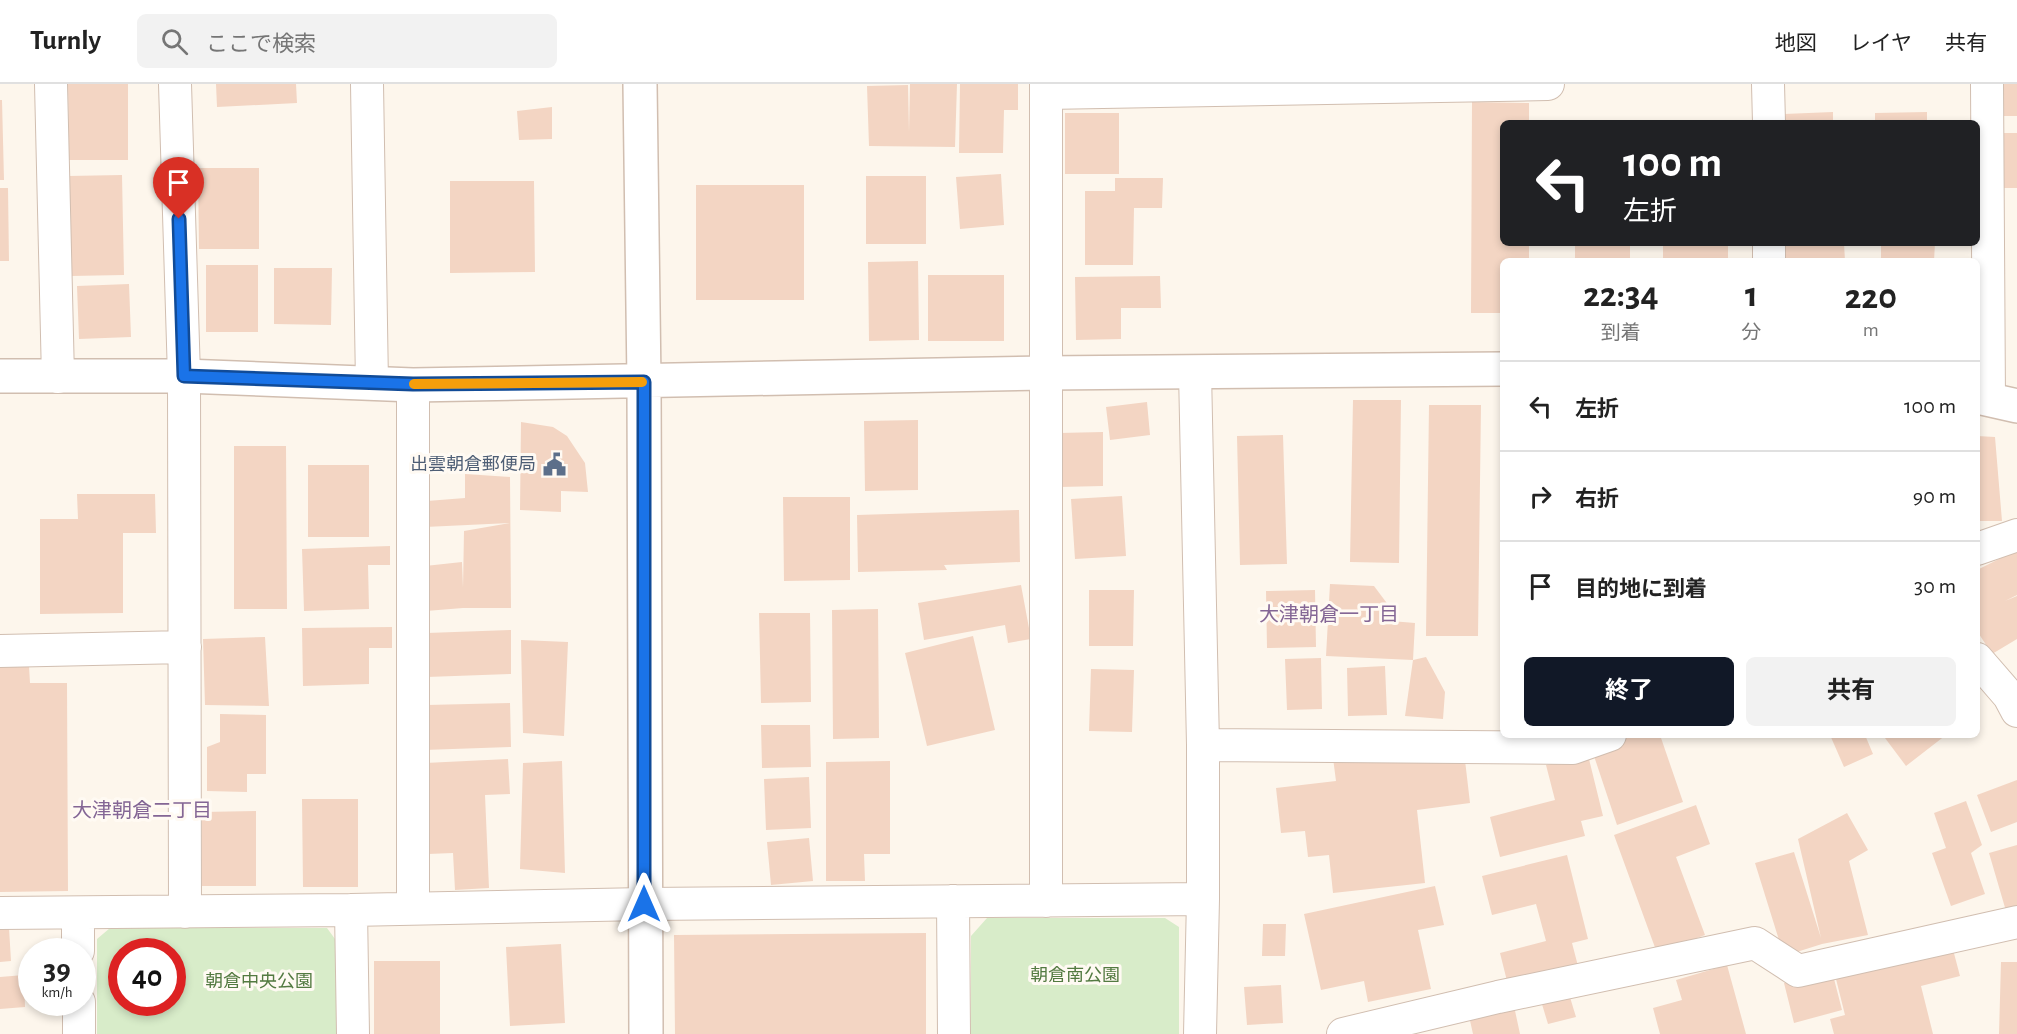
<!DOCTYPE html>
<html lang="ja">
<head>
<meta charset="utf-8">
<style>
	:root { --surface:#fff; --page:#f2f2f2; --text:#222; --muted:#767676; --line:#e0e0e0; --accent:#111827 }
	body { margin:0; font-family:"Alegreya Sans","Noto Sans JP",sans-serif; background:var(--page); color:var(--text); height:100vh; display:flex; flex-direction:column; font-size:22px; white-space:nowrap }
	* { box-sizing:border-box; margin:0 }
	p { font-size:20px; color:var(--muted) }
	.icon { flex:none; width:33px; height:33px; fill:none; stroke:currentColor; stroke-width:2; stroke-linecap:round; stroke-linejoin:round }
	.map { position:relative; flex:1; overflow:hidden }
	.details { position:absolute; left:1500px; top:174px; width:480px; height:480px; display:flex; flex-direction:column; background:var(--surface); border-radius:9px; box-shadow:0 3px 9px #0003 }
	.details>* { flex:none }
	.guide { position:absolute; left:1500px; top:36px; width:480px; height:126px; border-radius:9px; box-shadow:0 3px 9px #0003; background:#202124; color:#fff; overflow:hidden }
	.speed { position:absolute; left:18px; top:854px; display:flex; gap:12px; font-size:30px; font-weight:700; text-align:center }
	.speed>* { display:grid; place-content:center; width:78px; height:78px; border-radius:50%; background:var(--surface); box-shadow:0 3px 9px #0003; line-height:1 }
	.speed small { font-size:15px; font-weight:400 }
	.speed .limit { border:9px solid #d22; background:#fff; color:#111 }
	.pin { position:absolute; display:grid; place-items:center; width:51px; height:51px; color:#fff; margin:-62px -26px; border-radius:50% 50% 50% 0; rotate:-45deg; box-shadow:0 0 6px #0007 }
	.pin .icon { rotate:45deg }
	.me { position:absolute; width:66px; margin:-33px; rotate:0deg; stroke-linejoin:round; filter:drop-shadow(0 0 4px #0008) }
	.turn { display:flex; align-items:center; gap:21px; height:126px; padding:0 24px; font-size:27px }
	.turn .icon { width:78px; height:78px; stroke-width:2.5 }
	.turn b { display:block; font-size:42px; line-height:51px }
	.eta { display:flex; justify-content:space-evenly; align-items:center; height:102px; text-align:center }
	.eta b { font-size:36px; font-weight:700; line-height:42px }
	.action { display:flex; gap:12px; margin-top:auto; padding:12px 24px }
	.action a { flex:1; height:69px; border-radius:9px; background:var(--accent); color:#fff; font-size:24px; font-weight:700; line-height:69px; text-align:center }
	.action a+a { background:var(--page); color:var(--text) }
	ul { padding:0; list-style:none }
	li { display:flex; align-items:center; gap:18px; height:90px; padding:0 24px; border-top:2px solid var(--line) }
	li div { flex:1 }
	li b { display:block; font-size:22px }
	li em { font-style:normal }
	header { display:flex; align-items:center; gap:36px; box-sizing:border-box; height:84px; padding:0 30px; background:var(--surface); border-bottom:2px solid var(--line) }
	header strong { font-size:28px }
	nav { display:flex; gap:33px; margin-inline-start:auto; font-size:21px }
	.search { width:420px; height:54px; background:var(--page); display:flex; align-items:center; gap:15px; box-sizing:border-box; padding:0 21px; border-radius:9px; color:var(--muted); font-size:22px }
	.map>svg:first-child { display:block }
</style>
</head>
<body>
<header>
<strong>Turnly</strong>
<div class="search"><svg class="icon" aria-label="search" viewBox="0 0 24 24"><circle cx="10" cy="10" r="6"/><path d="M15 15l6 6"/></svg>ここで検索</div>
<nav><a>地図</a><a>レイヤ</a><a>共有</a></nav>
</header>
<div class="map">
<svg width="2017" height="950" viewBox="0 0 2017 950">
	<rect width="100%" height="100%" fill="#fdf6ec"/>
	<path fill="#d8ecc9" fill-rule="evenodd" d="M987,834H1165L1179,843V950H971V852Z
		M110,844H327L335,855L337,950H97V855ZM122,867H172V918H122Z"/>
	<path fill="#f3d5c3" d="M68,0H128V76H69Z
		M216,0H296L297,19L217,23Z
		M910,0H957L955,63L869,62L867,2L908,1L909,48Z
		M960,0H1018V26H1004L1003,69H959Z
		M2003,0H2017V32H2002Z
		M0,16H2L4,96H0Z
		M1472,18L1529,19V39H1503V159H1529V177H1503V229H1471Z
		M552,23V55L519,56L517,27Z
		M1833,28V39H1785L1784,30Z
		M1927,28V39H1875V29Z
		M1065,29H1119V90H1065Z
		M2000,49H2017V104H2001Z
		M198,84H259V165H199Z
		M1001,90L1004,141L960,145L956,93Z
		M122,91L124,191L71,192L68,92Z
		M866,92H926V160H866Z
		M1115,94H1163L1162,124H1134L1133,181H1085V107H1115Z
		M450,97H534L535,188L450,189Z
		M696,101H804V216H696Z
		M0,104H8L9,177H0Z
		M1575,159H1630V177H1575Z
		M1663,159H1728V177H1663Z
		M1782,159H1844L1845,177H1783Z
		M1881,159H1935L1934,177H1881Z
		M918,177L919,256L869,257L868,178Z
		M206,181H258V248H206Z
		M274,184H332L331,241L274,240Z
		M928,191H1004V257H928Z
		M1160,192L1161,224H1121V255L1076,256L1075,193Z
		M129,200L131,253L79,255L77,202Z
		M1353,316H1401L1399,479L1350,478Z
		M1147,318L1150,351L1110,356L1106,323Z
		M1429,321H1481L1478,552H1426Z
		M918,336V406L865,407L864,337Z
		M521,338L553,343L567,352L585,379L588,408L561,407V428L520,426Z
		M1103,348V402L1060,403L1059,349Z
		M1283,351L1287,480L1240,481L1237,352Z
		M1977,352L1995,353L2002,437H1977Z
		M234,362H286L287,525H234Z
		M308,381H369V453H308Z
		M465,390L510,393L511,524H463L426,527L425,482L462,478L463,504L464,447L510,439L425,443L427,417L465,414Z
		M77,410H155L156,449H123V529L40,530V435H78Z
		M1122,412L1126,472L1075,475L1071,415Z
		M783,413H850V496L784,497Z
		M1019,426L1020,478L944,481L947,486L858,488L857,431Z
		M390,462V481H368L369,525L304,527L302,465Z
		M2017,466V511L2005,517L2017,512V555L1992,570L1977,547V486Z
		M1330,500L1374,502L1392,526L1391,537L1415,539L1413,576L1326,572Z
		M1021,501L1031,555L1008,559L1005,541L924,556L918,519Z
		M1089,506H1134L1133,562H1089Z
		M1315,506L1316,563L1267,564L1266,507Z
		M878,525L879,654L833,655L832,526Z
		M759,529H810L811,618L761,619Z
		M392,543V564H369V600L303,602L302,544Z
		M511,546V590L427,593V549Z
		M973,552L995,646L927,662L905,569Z
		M265,553L269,622L205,621L203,555Z
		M521,556L568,558L564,652L523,649Z
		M1426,573L1445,608L1443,635L1405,632L1413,576Z
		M1321,574L1322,625L1287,626L1285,575Z
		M0,582H29L30,599H67L68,807L0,808Z
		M1385,582L1387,631L1348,632L1347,584Z
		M1091,585L1134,586L1132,648L1089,647Z
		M510,619L511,663L424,666L427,621Z
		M220,630L266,631V690H247V708L207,707V663L220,658Z
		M761,641H810L811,683L762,684Z
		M1636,651H1660L1683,718L1617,741L1592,666Z
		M1830,651H1865L1873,670L1844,683Z
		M1889,651H1946L1906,682L1885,654Z
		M1463,659L1470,719L1417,726L1425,799L1333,809L1329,771L1308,773L1305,747L1281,749L1276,704L1336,697L1333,674Z
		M1588,671L1603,732L1581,737L1585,752L1500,773L1490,733L1555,716L1546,681Z
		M508,675L510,710L485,711L489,804L455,806L453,769L428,770L425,679Z
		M562,677L565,789L520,785L523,679Z
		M890,677V770H864L865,797H826V678Z
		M809,693L811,744L766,746L764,695Z
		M2017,696V738L1991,748L1977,711Z
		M302,715H358V803H303Z
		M1966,717L1982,761L1971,769L1985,810L1951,822L1932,769L1946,764L1934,729Z
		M1696,721L1710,760L1676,773L1705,851L1657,869L1614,751Z
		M256,727V802H202V728Z
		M1847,729L1868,766L1849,777L1868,851L1822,860L1784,872L1755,779L1794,768L1821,854L1798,755Z
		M809,754L813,797L771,801L767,758Z
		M2017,761V824L2006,827L1989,769Z
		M1567,771L1588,855L1572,859L1578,882L1508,901L1500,869L1546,857L1536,820L1492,831L1482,792Z
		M1435,802L1444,841L1418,846L1431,905L1368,918L1364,897L1321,906L1304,830Z
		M1263,840H1286L1285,872H1262Z
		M9,844L11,877L0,878V845Z
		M926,849V950H675L674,851Z
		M1951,858L1960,892L1921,902L1933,950H1834L1830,935L1845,931L1834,887Z
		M561,860L565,939L510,942L506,863Z
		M374,877H440V950H374Z
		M2001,878H2017V950H1999Z
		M1727,881L1746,950H1660L1653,924L1682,916L1676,896Z
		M1832,887L1842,926L1794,939L1784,899Z
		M24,891L25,923L0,925V893Z
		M1281,901L1283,939L1247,941L1244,903Z
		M1569,910L1576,933L1548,940L1541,917Z
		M1514,922L1520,950H1473L1469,932Z"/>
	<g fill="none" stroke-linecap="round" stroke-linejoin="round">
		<defs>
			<path id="minor" d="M51,0L58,293
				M175,0L184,292L185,828
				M367,0L372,299
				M1768,0L1769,39
				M1987,0L1989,315
				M1046,9L1548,0
				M1769,159V177
				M1195,288L1203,661V815L1200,950
				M1977,465L2017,451
				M0,567L185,563
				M1977,575L2009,612L2017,627
				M1203,661L1573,664L1610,651
				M953,817L954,950
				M1046,817V0
				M413,824V301
				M351,826L353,950
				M0,829L351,826L644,820L1203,815
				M78,829V867
				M79,918V950
				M1343,950L1498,913L1755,859L1798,887L2017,838"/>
			<path id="tertiary" d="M640,0L644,298L646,950
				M0,292H184L413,301L1045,289L1503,285
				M1977,313L2017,322"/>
		</defs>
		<use href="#minor" stroke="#d1beb0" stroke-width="34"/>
		<use href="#tertiary" stroke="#d1beb0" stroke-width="36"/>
		<use href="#minor" stroke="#fff" stroke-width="32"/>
		<use href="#tertiary" stroke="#fff" stroke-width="33"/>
	</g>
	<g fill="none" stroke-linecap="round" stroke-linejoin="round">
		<defs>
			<path id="route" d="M179,135L184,292L413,300L644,298V820"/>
		</defs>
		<use href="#route" stroke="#114b97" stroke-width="15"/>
		<use href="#route" stroke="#1a73e8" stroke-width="10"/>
		<path stroke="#f59e0b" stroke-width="10" d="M414,300L642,298"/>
	</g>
	<defs>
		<symbol id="civic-bare" viewBox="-9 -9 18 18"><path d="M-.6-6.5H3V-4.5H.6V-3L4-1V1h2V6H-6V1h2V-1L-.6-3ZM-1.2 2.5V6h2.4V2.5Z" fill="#5c6f8a" stroke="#fffaf3" stroke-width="2.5" paint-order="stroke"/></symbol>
	</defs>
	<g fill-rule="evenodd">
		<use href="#civic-bare" x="538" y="364" width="33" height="33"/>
	</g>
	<g text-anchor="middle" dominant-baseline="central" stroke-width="6" stroke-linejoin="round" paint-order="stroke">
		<g font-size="18" fill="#4e5e75" stroke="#fffaf3" text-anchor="end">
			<text x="536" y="381">出雲朝倉郵便局</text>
		</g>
		<g font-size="18" fill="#537a41" stroke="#fffaf3">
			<text x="1075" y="892">朝倉南公園</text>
			<text x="259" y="898">朝倉中央公園</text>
		</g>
		<g font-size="20" fill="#846695" stroke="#fffaf3">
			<text x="1329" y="531">大津朝倉一丁目</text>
			<text x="142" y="727">大津朝倉二丁目</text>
		</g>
	</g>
</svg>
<div class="speed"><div>39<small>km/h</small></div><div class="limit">40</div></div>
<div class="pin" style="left:179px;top:135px;background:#d93025"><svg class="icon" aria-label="arrive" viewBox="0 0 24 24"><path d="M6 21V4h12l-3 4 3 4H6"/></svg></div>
<svg class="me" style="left:644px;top:820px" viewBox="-20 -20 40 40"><path d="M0-17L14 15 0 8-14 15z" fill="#1a73e8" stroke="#fff" stroke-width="4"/></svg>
<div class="guide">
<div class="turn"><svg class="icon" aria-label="left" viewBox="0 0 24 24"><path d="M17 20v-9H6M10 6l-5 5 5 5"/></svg><div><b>100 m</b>左折</div></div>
</div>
<section class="details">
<div class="eta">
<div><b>22:34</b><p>到着</p></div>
<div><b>1</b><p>分</p></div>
<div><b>220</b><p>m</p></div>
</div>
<ul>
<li><svg class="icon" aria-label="left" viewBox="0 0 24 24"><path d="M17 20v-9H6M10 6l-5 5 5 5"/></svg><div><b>左折</b></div><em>100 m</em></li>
<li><svg class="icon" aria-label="right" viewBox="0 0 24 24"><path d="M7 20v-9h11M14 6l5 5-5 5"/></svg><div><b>右折</b></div><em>90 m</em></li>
<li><svg class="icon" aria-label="arrive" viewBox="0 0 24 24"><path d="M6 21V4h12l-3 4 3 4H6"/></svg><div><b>目的地に到着</b></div><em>30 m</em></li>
</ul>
<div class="action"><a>終了</a><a>共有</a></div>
</section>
</div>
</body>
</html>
